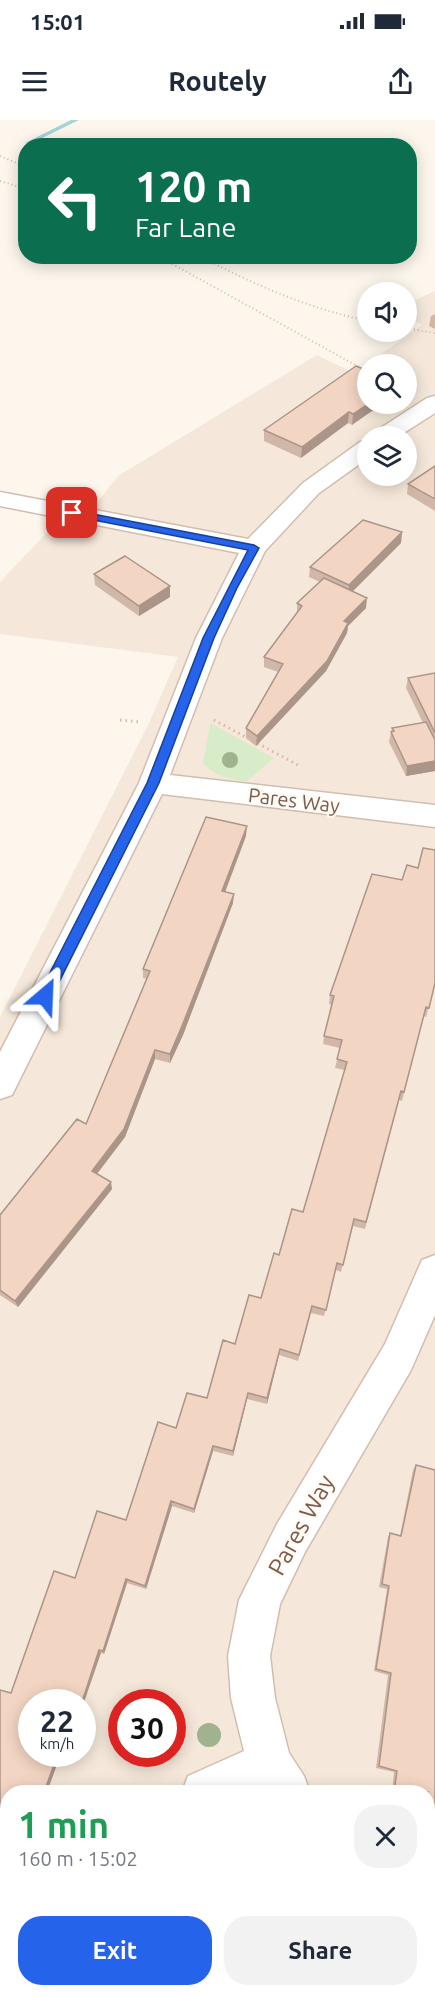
<!DOCTYPE html>
<html lang="en">
<head>
<meta charset="utf-8">
<style>
	:root { --surface:#fff; --page:#f2f2f3; --text:#1f2937; --muted:#747a83; --accent:#2563eb }
	body { margin:0; font-family:Ubuntu,sans-serif; background:var(--page); color:var(--text); height:100vh; display:flex; flex-direction:column; font-size:22px; white-space:nowrap }
	* { box-sizing:border-box; margin:0 }
	p { font-size:20px; color:var(--muted) }
	.icon { flex:none; width:33px; height:33px; fill:none; stroke:currentColor; stroke-width:2; stroke-linecap:round; stroke-linejoin:round }
	.map { position:relative; flex:1; overflow:hidden }
	.details { position:absolute; left:0px; top:1665px; width:435px; height:212px; display:flex; flex-direction:column; background:var(--surface); border-radius:24px 24px 0 0; box-shadow:0 3px 15px #0003 }
	.details>* { flex:none }
	.hud { position:absolute; left:18px; top:18px; width:399px; height:126px; border-radius:24px; box-shadow:0 3px 15px #0003; background:#0b6e4f; color:#fff; overflow:hidden }
	.tools { position:absolute; left:357px; top:162px; display:grid; gap:12px }
	.tools a { display:grid; place-items:center; width:60px; height:60px; border-radius:50%; background:var(--surface); box-shadow:0 3px 15px #0003; font-size:30px }
	.speed { position:absolute; left:18px; top:1569px; display:flex; gap:12px; font-size:30px; font-weight:700; text-align:center }
	.speed>* { display:grid; place-content:center; width:78px; height:78px; border-radius:50%; background:var(--surface); box-shadow:0 3px 15px #0003; line-height:1 }
	.speed small { font-size:15px; font-weight:400 }
	.speed .limit { border:9px solid #d22; background:#fff; color:#111 }
	.pin { position:absolute; display:grid; place-items:center; width:51px; height:51px; color:#fff; margin:-26px; border-radius:12px; box-shadow:0 3px 9px #0006 }
	.me { position:absolute; width:66px; margin:-33px; rotate:26deg; stroke-linejoin:round; filter:drop-shadow(0 0 4px #0008) }
	.turn { display:flex; align-items:center; gap:21px; height:126px; padding:0 18px; font-size:27px }
	.turn .icon { width:78px; height:78px; stroke-width:2.5 }
	.turn b { display:block; font-size:42px; line-height:51px }
	.round { display:grid; place-items:center; flex:none; width:63px; height:63px; border-radius:24px; background:var(--page) }
	.headline { display:flex; align-items:center; justify-content:space-between; height:102px; padding:0 18px }
	h1 { font-size:36px; font-weight:700; line-height:45px; color:#1e9e55 }
	.primary-button { display:flex; gap:12px; margin-top:auto; padding:12px 18px }
	.primary-button a { flex:1; height:69px; border-radius:24px; background:var(--accent); color:#fff; font-size:24px; font-weight:700; line-height:69px; text-align:center }
	.primary-button a+a { background:var(--page); color:var(--text) }
	.status { display:flex; justify-content:space-between; align-items:center; height:42px; padding:0 30px; background:var(--surface); direction:ltr }
	.status svg { height:16px; fill:currentColor }
	header { display:flex; justify-content:space-between; align-items:center; height:78px; padding:0 18px; background:var(--surface); font-size:27px; font-weight:700 }
	.map>svg:first-child { display:block }
</style>
</head>
<body>
<div class="status"><b>15:01</b><svg viewBox="0 0 49 12"><path d="M0 12V9h3v3zM5 12V6h3v6zM10 12V3h3v9zM15 12V0h3v12zM26 1h20v11H26zM47 4h2v5h-2z"/></svg></div>
<header><svg class="icon" aria-label="menu" viewBox="0 0 24 24"><path d="M4 6h16M4 12h16M4 18h16"/></svg>Routely<svg class="icon" aria-label="share" viewBox="0 0 24 24"><path d="M12 15V3M7 8l5-5 5 5M5 13v7h14v-7"/></svg></header>
<div class="map">
<svg width="435" height="1876" viewBox="0 0 435 1876">
	<rect width="100%" height="100%" fill="#fdf6ec"/>
	<path fill="#f5e8da" fill-rule="evenodd" d="M435,171V1876H0V897L149,603L178,537L0,514V462L54,405L76,409L118,356L317,235L354,253L422,205L407,197V184ZM368,244H406V284H368ZM368,316H406V356H368ZM32,1582H82V1634H32ZM122,1582H172V1634H122ZM8,1672H428V1869H8Z"/>
	<path fill="#d8ecc9" d="M210,603L274,638L246,662C229,659 216,656 203,644Z"/>
	<g fill="none" stroke-linecap="round" stroke-linejoin="round">
		<path fill="#a5d3da" fill-rule="evenodd" d="M71,0H79L30,24L25,23Z"/>
		<defs>
			<path id="minor" d="M435,276V293L399,316H373L376,311L427,278Z
				M368,320V338L319,373L265,431L222,518L170,655L435,685V707L162,674L12,975L0,979V932L139,663L196,518L239,433L0,386V372L248,419L303,363L360,322Z
				M435,1135V1195L411,1250L305,1432L280,1484L270,1536L275,1578L289,1633L304,1656L310,1672H263L260,1669L253,1672H182L188,1656L244,1631L231,1578L228,1536L239,1480L277,1404L385,1224L422,1140Z
				M428,1761L435,1763V1809L428,1807Z
				M8,1846V1869H35L32,1876H0V1849Z"/>
		</defs>
		<use href="#minor" stroke="#d1beb0" stroke-width="3"/>
		<path stroke="#d9b8a5" stroke-width="2" stroke-dasharray="1 3" stroke-linecap="butt" d="M0,36L26,47
			M0,61L26,69
			M158,136L368,252
			M200,136C254,165 308,188 368,201
			M406,208L435,213"/>
		<path stroke="#d9b8a5" stroke-width="3" stroke-dasharray="1.5 4" stroke-linecap="butt" d="M120,600L140,602
			M214,600L300,646"/>
		<use href="#minor" fill="#fff" fill-rule="evenodd"/>
	</g>
	<g fill="#a0b28e">
		<circle cx="230" cy="640" r="8"/>
		<circle cx="209" cy="1615" r="12"/>
	</g>
	<path fill="#d1b7a8" d="M435,194V209L429,206L431,196Z
		M368,251L352,305L348,303L301,338L264,321V310Z
		M435,346V391L407,374L408,364Z
		M402,412L401,423L353,471L366,488L348,506L347,513L326,551L256,626L246,618V608L278,552L264,547V537L297,494V483L320,462L309,457L310,447Z
		M94,454L170,466V477L139,496L95,465Z
		M435,553V651L406,656L389,622L391,612L392,608L423,603L406,568L408,558Z
		M246,716L225,772L233,783L183,915L170,943L155,939L125,1017L97,1054L112,1069L18,1187L0,1175V1095L86,1004L147,859L143,858V849Z
		M435,863L426,897L424,896L402,981L399,980L365,1109L353,1106L341,1152L336,1150L324,1196L311,1193L298,1241L279,1235L267,1284L247,1279L233,1336L213,1331L194,1393L172,1386L146,1469L127,1463L104,1534L101,1533L8,1672V1699L0,1718V1570L11,1573L75,1458L126,1400L176,1308L207,1278L235,1224L261,1178L279,1135L303,1092L345,950L335,948L340,928L323,924L324,916L332,885L329,884L330,875Z
		M416,1345L435,1350V1696L428,1694V1672H392L394,1652L376,1648L388,1555L374,1551L387,1469L379,1467L388,1417L390,1413L400,1416L413,1350Z
		M359,1869H428L427,1876H358Z"/>
	<path fill="#aa9588" d="M368,284H382L352,305L353,294Z
		M349,292L348,303L301,338L302,327Z
		M402,412L401,423L348,476L349,465Z
		M170,466V477L139,496V486Z
		M367,478L366,488L348,506L347,513L326,551L256,626L257,616L344,501Z
		M435,641V651L406,656L407,646Z
		M247,706L246,716L222,780V771Z
		M234,774L233,783L183,915L170,943V934Z
		M155,930V939L125,1017L93,1059L92,1051Z
		M111,1062L112,1069L18,1187L15,1181Z
		M280,1229L279,1235L267,1284V1278Z
		M248,1273L247,1279L233,1336V1331Z
		M213,1326V1331L194,1393V1389Z
		M171,1381L172,1386L146,1469L145,1466Z
		M126,1459L127,1463L104,1534L103,1531Z
		M99,1530L101,1533L82,1588V1582Z
		M58,1634H61L47,1672H44Z
		M8,1691V1699L0,1718V1709Z"/>
	<path fill="#f3d5c3" stroke="#aa9588" stroke-width="1.5" d="M356,246L368,251V284L353,294L349,292L302,327L264,310Z
		M435,346V379L408,364Z
		M363,400L402,412L349,465L310,447Z
		M125,436L170,466L139,486L94,454Z
		M324,458L367,478L344,501L348,503L327,541L257,616L246,608L283,544L264,537L302,486L297,483Z
		M435,553V613L408,558Z
		M426,602L435,620V641L407,646L391,612L394,611L392,608Z
		M206,697L247,706L222,771L234,774L182,906L170,934L155,930L124,1009L92,1051L111,1062L15,1181L0,1170V1095L77,999L86,1004L150,851L143,849Z
		M423,728L435,730V863L429,888L426,887L404,972L401,971L366,1102L354,1099L343,1145L337,1143L326,1190L312,1186L299,1235L280,1229L267,1278L248,1273L233,1331L213,1326L194,1389L171,1381L145,1466L126,1459L103,1531L99,1530L82,1582H32V1634H58L44,1672H8V1691L0,1709V1570L11,1573L54,1451L75,1458L97,1391L126,1400L158,1302L176,1308L187,1273L207,1278L223,1220L235,1224L249,1175L261,1178L274,1133L279,1135L292,1089L303,1092L347,942L337,939L342,920L324,916L334,876L330,875L372,754L402,760L407,745L418,748Z
		M416,1345L435,1350V1695L428,1693V1672H394L397,1651L379,1646L391,1553L376,1549L389,1466L382,1464L390,1413L401,1416Z
		M428,1857L433,1860L427,1876H361L362,1869H428Z
		M117,1869H196L193,1876H115Z"/>
	<path fill="#2563eb" stroke="#184099" stroke-width="1.5" d="M72,390L254,425L259,428L237,468L214,518L159,663L50,880L45,881L38,876L147,663L203,518L248,430L68,395L67,393Z"/>
	<g text-anchor="middle" dominant-baseline="central" stroke-width="4.5" stroke-linejoin="round" paint-order="stroke">
		<g font-size="20" fill="#7a5c4d" stroke="#fffaf3">
			<text transform="translate(294 680) rotate(7)">Pares Way</text>
		</g>
		<g font-size="24" fill="#7a5c4d" stroke="#fffaf3">
			<text transform="translate(301 1405) rotate(-61)">Pares Way</text>
		</g>
	</g>
</svg>
<div class="tools">
<a><svg class="icon" aria-label="sound" viewBox="0 0 24 24"><path d="M4 9h4l5-4v14l-5-4H4zM17 9q2 3 0 6"/></svg></a>
<a><svg class="icon" aria-label="search" viewBox="0 0 24 24"><circle cx="10" cy="10" r="6"/><path d="M15 15l6 6"/></svg></a>
<a><svg class="icon" aria-label="layers" viewBox="0 0 24 24"><path d="M12 4l9 5-9 5-9-5zM3 14l9 5 9-5"/></svg></a>
</div>
<div class="speed"><div>22<small>km/h</small></div><div class="limit">30</div></div>
<div class="pin" style="left:72px;top:393px;background:#d93025"><svg class="icon" aria-label="arrive" viewBox="0 0 24 24"><path d="M6 21V4h12l-3 4 3 4H6"/></svg></div>
<svg class="me" style="left:45px;top:876px" viewBox="-20 -20 40 40"><path d="M0-17L14 15 0 8-14 15z" fill="#2563eb" stroke="#fff" stroke-width="4"/></svg>
<div class="hud">
<div class="turn"><svg class="icon" aria-label="left" viewBox="0 0 24 24"><path d="M17 20v-9H6M10 6l-5 5 5 5"/></svg><div><b>120 m</b>Far Lane</div></div>
</div>
<section class="details">
<div class="headline"><div><h1>1 min</h1><p>160 m · 15:02</p></div><a class="round"><svg class="icon" aria-label="close" viewBox="0 0 24 24"><path d="M6 6l12 12M18 6L6 18"/></svg></a></div>
<div class="primary-button"><a>Exit</a><a>Share</a></div>
</section>
</div>
</body>
</html>
